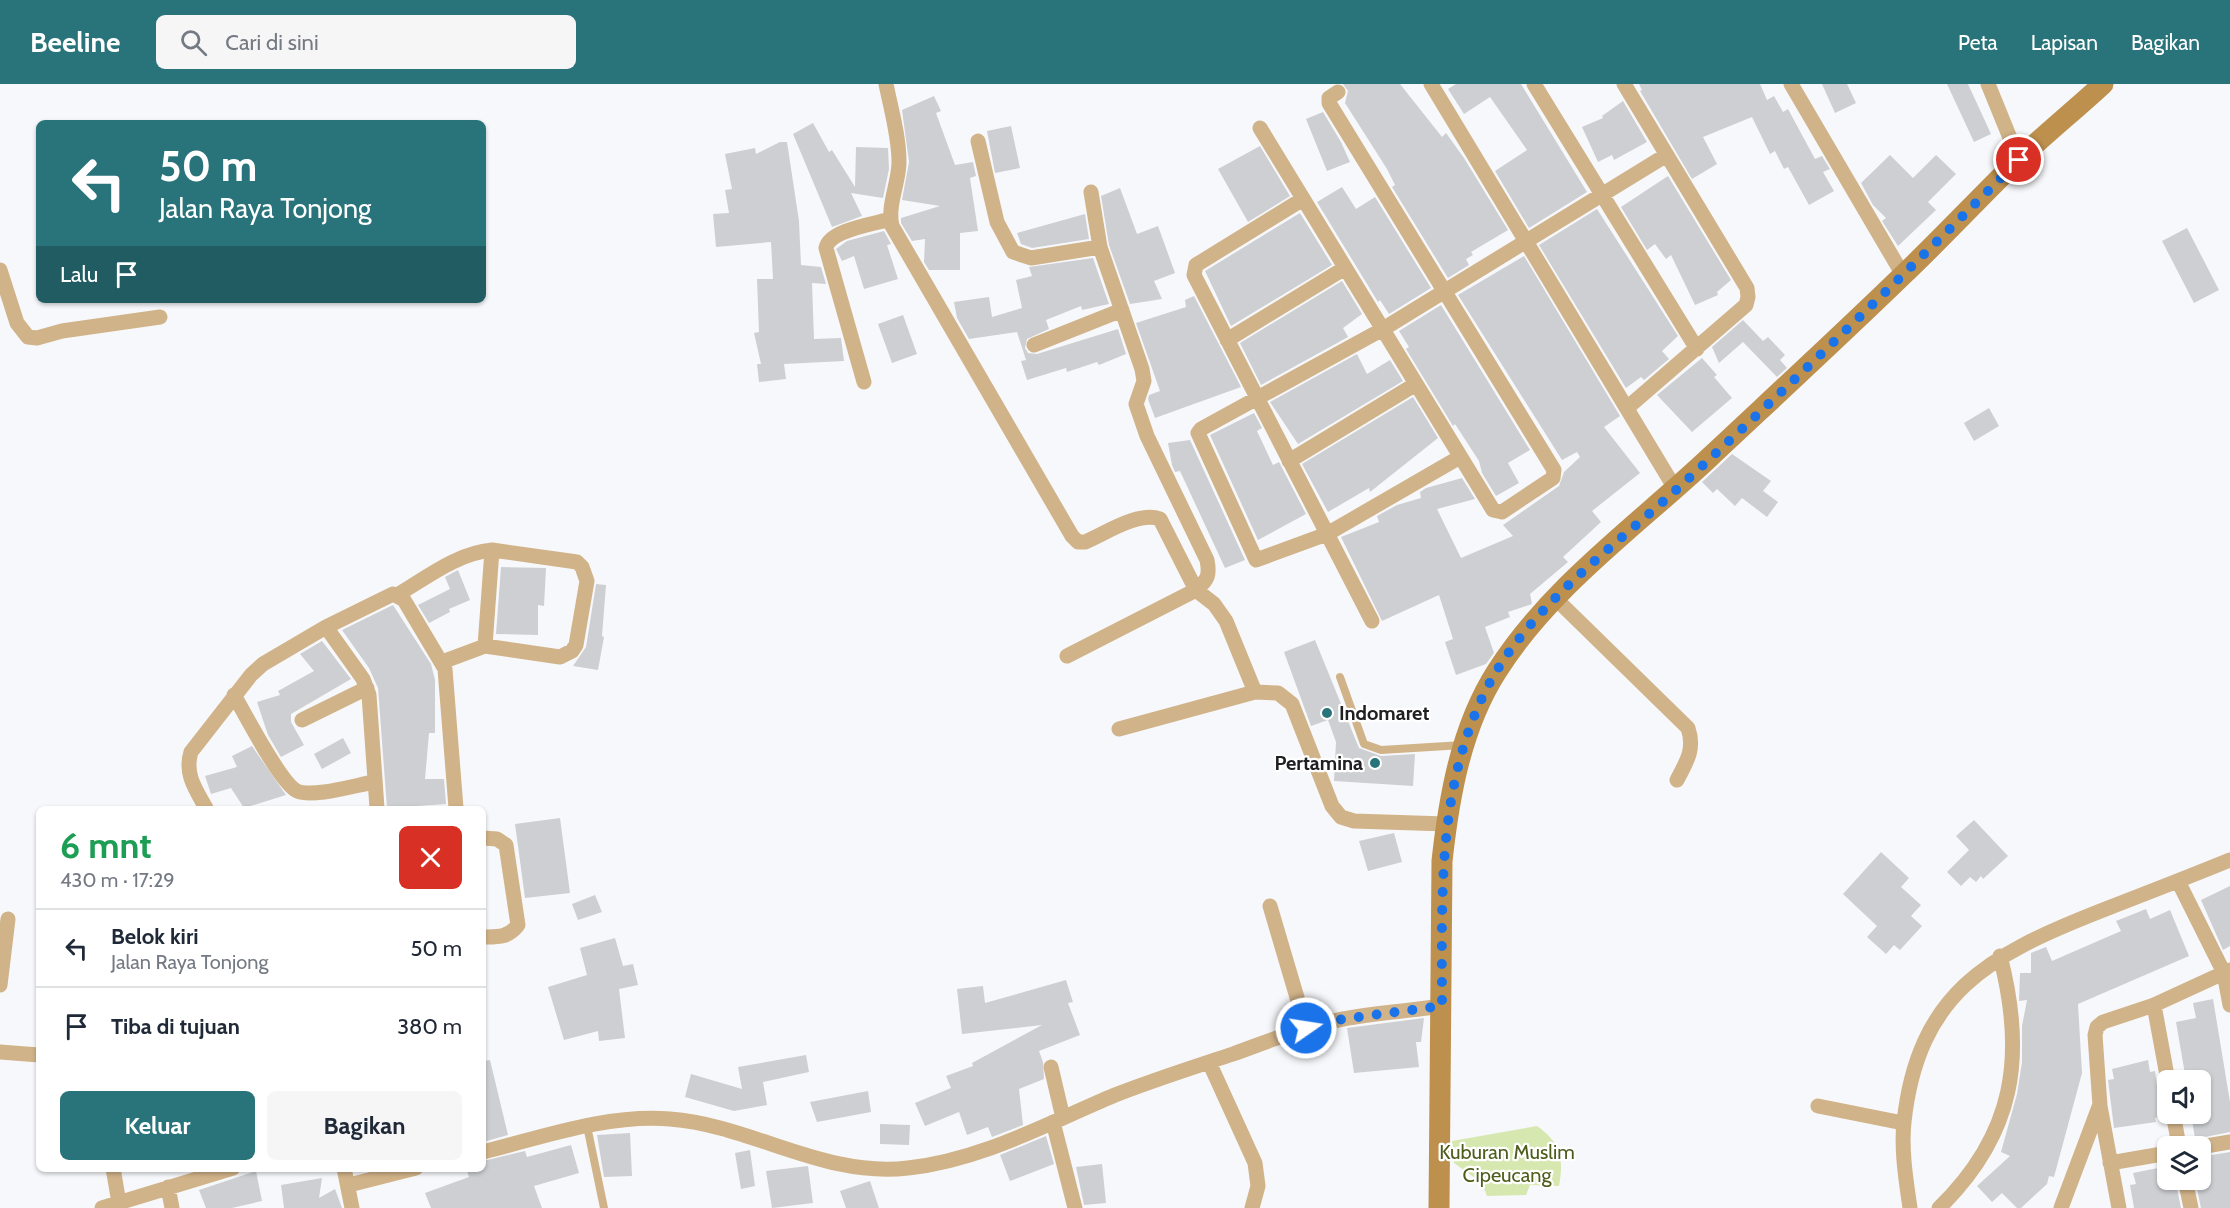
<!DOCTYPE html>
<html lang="id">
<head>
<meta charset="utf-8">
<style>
	:root { --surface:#fff; --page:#f6f6f7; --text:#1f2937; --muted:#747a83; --line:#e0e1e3; --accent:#29737a }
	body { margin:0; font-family:Cabin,sans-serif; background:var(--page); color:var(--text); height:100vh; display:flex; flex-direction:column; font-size:22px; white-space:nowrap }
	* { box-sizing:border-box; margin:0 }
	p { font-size:20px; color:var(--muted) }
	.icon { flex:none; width:33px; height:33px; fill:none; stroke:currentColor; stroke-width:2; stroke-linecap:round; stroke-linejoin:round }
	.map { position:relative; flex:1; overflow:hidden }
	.panel { position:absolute; left:36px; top:722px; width:450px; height:366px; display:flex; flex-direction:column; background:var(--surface); border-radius:9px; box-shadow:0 2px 4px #0004 }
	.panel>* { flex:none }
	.top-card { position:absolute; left:36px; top:36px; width:450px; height:183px; border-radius:9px; box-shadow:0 2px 4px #0004; background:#29737a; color:#fff; overflow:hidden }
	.controls { position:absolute; left:2157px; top:986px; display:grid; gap:12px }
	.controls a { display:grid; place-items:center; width:54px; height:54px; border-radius:9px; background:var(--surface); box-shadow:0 2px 4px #0004; font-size:30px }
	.pin { position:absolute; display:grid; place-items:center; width:51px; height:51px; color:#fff; margin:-26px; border:3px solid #fff; border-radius:50%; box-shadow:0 2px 6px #0007 }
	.me { position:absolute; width:66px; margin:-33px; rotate:77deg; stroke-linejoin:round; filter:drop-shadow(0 0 4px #0008) }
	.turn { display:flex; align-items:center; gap:21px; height:126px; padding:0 24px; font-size:27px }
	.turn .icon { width:78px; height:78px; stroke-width:2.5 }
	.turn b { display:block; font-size:42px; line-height:51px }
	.then { display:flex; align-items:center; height:57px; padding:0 24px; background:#0003; gap:12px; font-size:22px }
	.round { display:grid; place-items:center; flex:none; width:63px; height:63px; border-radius:9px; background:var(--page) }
	.overview { display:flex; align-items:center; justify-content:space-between; height:102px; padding:0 24px }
	h1 { font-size:36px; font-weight:800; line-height:45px; color:#1e9e55 }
	.primary-button { display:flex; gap:12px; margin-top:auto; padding:12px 24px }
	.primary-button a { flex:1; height:69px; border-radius:9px; background:var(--accent); color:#fff; font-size:24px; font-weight:800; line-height:69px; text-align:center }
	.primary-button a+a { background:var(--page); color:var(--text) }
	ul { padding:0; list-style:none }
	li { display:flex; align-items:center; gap:18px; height:78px; padding:0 24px; border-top:2px solid var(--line) }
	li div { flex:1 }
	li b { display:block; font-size:22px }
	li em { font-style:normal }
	header { display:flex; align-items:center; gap:36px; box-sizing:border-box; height:84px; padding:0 30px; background:var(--accent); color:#fff }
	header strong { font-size:28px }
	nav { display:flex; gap:33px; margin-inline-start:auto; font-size:21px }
	.search { width:420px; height:54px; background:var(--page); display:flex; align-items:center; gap:15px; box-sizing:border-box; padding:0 21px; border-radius:9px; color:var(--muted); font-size:22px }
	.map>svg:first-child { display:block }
</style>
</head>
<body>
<header>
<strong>Beeline</strong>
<div class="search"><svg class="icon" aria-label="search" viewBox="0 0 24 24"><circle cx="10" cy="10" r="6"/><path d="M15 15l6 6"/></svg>Cari di sini</div>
<nav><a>Peta</a><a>Lapisan</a><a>Bagikan</a></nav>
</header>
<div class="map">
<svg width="2230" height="1124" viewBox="0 0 2230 1124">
	<rect width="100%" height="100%" fill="#f7f8fb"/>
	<path fill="#d6e8b0" d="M1537,1042C1561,1059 1564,1074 1559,1102L1530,1101L1526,1111L1487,1112L1482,1099L1454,1079L1452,1057Z"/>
	<path fill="#cecfd2" d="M1343,0H1400L1442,53L1446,49L1464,74L1508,146L1471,168L1473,171L1466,175L1469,181L1448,194L1392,103L1395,101L1387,85L1345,19L1348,7Z
		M1456,0H1521L1587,108L1529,144L1495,87L1527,66L1490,13L1464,30L1448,5Z
		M1639,0H1760L1767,16L1774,12L1783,28L1788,25L1815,75L1822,72L1830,85L1823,88L1834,107L1809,121L1788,83L1784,85L1775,67L1770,70L1752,33L1703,53L1717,80L1692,95L1640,7L1642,6Z
		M1822,0H1847L1856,19L1835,29Z
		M1947,0H1968L1991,50L1974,58Z
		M934,12L941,27L936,29L955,81L973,78L976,92L970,94L978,147L960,149V186H929L924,178L925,155L912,157L901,139V134L940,122L902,116L909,78L902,26Z
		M1623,17L1647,58L1614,76L1612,71L1598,78L1582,43L1603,34L1602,32Z
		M1323,28L1341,58L1350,78L1327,87L1306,35Z
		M813,39L829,68L832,66L855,103L856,63L888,64L889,85L883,114L851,109L862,132L832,143L793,50Z
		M1011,42L1020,84L995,89L987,47Z
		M780,58H787L799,137L801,181L821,183L826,200L812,199L814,255L841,254L844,277L784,280L786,295L759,298L757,280H761L754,249L759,248L757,195H773L771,158L716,163L713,130L729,129L725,106L732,105L725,70L755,64L756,70Z
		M1260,62L1290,112L1248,138L1218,85Z
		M1890,71L1913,94L1936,71L1956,90L1928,118L1936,126L1898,162L1882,137L1886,134L1873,121L1861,99Z
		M1668,92L1731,196L1717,208L1718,211L1695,221L1671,171L1666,175L1655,160L1647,166L1621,123Z
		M1342,103L1356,125L1375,113L1431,204L1389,230L1380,216L1378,218L1317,118Z
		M1120,104L1137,150L1158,142L1175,189L1154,197L1162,215L1130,220L1109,161L1101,112Z
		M1597,125L1678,252L1662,267L1669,275L1644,296L1641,293L1626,304L1539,161Z
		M1300,129L1332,181L1231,242L1205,187Z
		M1085,130L1089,155L1032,164L1021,160L1017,149Z
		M2187,144L2219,206L2194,219L2162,157Z
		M884,147L891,160L887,161L898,195L864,205L854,172L842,177L836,165L847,157Z
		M1524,172L1620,332L1604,343L1640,389L1592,427L1601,438L1563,473L1568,478L1530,510L1532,520L1508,528L1510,533L1485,543L1494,569L1486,580L1456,591L1445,558L1453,555L1439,511L1382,537L1341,453L1379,438L1377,432L1397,421L1421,414L1420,408L1426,404L1462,394L1475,415L1437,425L1461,474L1513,452L1503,441L1559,402L1564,388L1580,373L1577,368L1562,376L1458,211Z
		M1093,174L1109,220L1082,226L1081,222L1046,236L1049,245L1027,255L1025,264L1028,269L1037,270L1118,245L1126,270L1099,281L1097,278L1067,288L1066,284L1027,296L1021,277L1026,276L1017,248L969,255L957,234L954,218L989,213L992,233L1022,224L1016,196L1032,192L1029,183Z
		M1342,197L1362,230L1343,244L1348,253L1261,301L1240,259Z
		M1194,212L1241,303L1155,334L1148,315L1149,311L1160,307L1136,239L1186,223L1185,216Z
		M1441,221L1530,366L1508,379L1519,399L1496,412L1482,389L1479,377L1455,340L1453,342L1406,265L1409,263L1399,247Z
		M903,231L917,270L892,279L878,240Z
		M1743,236L1763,257L1768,253L1785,271L1780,276L1787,284L1777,293L1743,258L1719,279L1712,263Z
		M1357,270L1367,290L1390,276L1403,297L1298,360L1270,318Z
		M1702,274L1717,291L1714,293L1732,314L1692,348L1657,311Z
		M1413,313L1438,354L1370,408L1369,404L1328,428L1302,380Z
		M1989,324L1999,342L1974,357L1964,339Z
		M1254,329L1262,344L1257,347L1273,381L1279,378L1306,430L1258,456L1210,351Z
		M1190,356L1245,476L1225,484L1180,387L1175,388L1172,381L1168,359Z
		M1732,370L1771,397L1763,407L1778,418L1767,433L1742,414L1735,422L1717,405L1713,409L1702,398Z
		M501,483L546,484L544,522L538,521V551L496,550Z
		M458,486L470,516L449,525L450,528L429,539L418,521L450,505L445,493Z
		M596,500L606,501L602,552L604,553L598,586L573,582L586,563Z
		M393,521L431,580L435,596V649H429L425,695H444L446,720L387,724L378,604L369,584L342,546Z
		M1315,556L1359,664L1381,672L1415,670L1413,702L1334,697L1336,658L1328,636L1311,642L1284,568Z
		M322,557L351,595L291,630V638L304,661L281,673L268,651L257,618L280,611L278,607L314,587L300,570Z
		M343,654L351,669L322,685L314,670Z
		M252,662L286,711L244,724L231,704L211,710L205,692L237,683L232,672Z
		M560,734L570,809L525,814L515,740Z
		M1974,736L2008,772L1983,795L1981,792L1976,798L1970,793L1961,802L1947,788L1969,766L1956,752Z
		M1394,749L1402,778L1368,787L1359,757Z
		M1881,768L1909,794L1901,803L1921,821L1911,832L1922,842L1900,866L1894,861L1886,870L1867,853L1877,842L1843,810Z
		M2230,802V862L2223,866L2201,816Z
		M595,811L602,828L578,836L572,820Z
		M2146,825L2150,835L2170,826L2189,872L2078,920L2082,989L2054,1093L2049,1092L2047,1100L2021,1124H2017L2002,1109L1992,1118L1977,1102L2010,1072L2001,1068L2017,1010L2022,978V942L2027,916L2019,917L2020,889H2031V869L2046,863L2052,877L2121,847L2116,837Z
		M615,854L623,882L633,880L638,901L619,905L625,954L599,957L598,947L564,956L548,903L587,891L580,864Z
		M1066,896L1073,918L1068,919L1080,951L1039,967L1043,978L1044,995L1019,1005L1023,1041L992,1053L988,1043L967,1051L959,1028L925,1042L915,1019L951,1004L946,992L973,982L972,979L1042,941L962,950L957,905L983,902L985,919Z
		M2213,915L2230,1018V1048L2195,1055L2191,1029H2200V996H2186L2176,938L2196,934L2193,919Z
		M1424,934L1421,958H1416L1419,983L1354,989L1347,944Z
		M806,971L809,988L763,998L767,1021L734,1027L685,1013L691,990L742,1005L738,983Z
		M490,976L508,1051L483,1058V977Z
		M2148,976L2150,988L2155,987L2161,1033L2155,1034L2156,1038L2114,1044L2108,996L2114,995L2112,985Z
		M868,1007L871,1028L817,1038L810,1018Z
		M880,1040L910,1041L909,1061L880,1060Z
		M630,1049L632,1092L604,1093L597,1051Z
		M1046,1052L1054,1080L1010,1097L1000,1071Z
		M571,1061L579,1089L534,1102L542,1124H431L425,1109L469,1093L466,1084H483V1077L525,1067L527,1073Z
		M750,1066L755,1102L741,1105L735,1069Z
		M2230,1068V1124H2201L2195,1095H2200V1073Z
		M1102,1080L1106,1119L1084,1121L1076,1083Z
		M808,1082L813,1119L772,1124L766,1087Z
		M2168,1082V1095H2175L2181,1124H2134L2130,1101L2136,1100L2133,1089Z
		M256,1087L262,1117L232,1124H206L199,1106Z
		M322,1094L319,1114L335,1105L342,1124H284L281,1101Z
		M870,1097L879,1124H846L840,1107Z"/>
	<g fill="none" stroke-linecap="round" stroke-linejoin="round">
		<path stroke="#d1b389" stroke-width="8" d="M1340,593L1364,660L1381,666L1463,661
			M587,1042L604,1124"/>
		<path stroke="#d1b389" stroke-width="15" d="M886,0C891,25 899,52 899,78C899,99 887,121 892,142L1072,452L1078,458H1085C1106,449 1139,427 1160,435L1196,506L1214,520L1226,537L1255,608L1278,609L1292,620L1332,722L1341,733L1354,737L1446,740
			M1431,0L1676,406
			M1534,0L1697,265
			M1624,0L1747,204L1748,213L1746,221L1627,324
			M1791,0L1903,191
			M1988,0L2019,76
			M1260,44L1493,426L1502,428L1553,394L1554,386L1329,19V14L1338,8
			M978,57L997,138L1013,168L1031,174L1100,163
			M1303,115L1196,181L1194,191L1372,537
			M0,186L17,239L28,253L37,254L62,247L160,233
			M1227,256L1345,184
			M1034,261L1122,226
			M864,298L826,164C829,146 874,140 891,135
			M1460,373L1327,450L1256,476L1198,349L1201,345L1383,245L1665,72
			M1289,377L1416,300
			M397,511C426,494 457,469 492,466L577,478L582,483L587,497L576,561L572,567L560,573L485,562L442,578
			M1555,514L1688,644C1695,665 1687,677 1677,696
			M326,543L363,595L369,611L377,724
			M485,562L492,466
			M1067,572L1196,506C1208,496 1210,491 1207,476L1147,352L1136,320L1144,297L1142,285L1100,163L1091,108
			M234,611C245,630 281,700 297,707C313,714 356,701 374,698
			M302,636L367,604
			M1119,645L1255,608
			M206,724C196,706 184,690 191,668L251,591L263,580L326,543L393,510L404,516L445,585L456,724
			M483,754L497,755L506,761L518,841C508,854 498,853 483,853
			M2178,797L2224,889L2230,921
			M1270,822L1306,944
			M0,901L8,835
			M2154,921L2168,997
			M0,968L39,971
			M1209,978L1255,1079L1258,1102L1252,1124
			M1051,983L1063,1034
			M1818,1022L1903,1039
			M2173,1029L2179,1062
			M1053,1038L1075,1124
			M2200,1063L2230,1058
			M483,1068C543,1053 607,1030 670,1035C751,1041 824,1094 908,1084C982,1076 1048,1039 1115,1011C1153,996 1194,983 1233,970C1269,957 1305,942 1343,935C1375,929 1409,927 1442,922
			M2110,1079L2168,1069
			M113,1084L119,1119
			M344,1084L352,1124
			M2185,1095L2191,1124
			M349,1101L416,1084
			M168,1103L172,1124
			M102,1124L233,1084
			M1910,1124C1906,1096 1901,1066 1904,1038C1918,909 1989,871 2098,828C2142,811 2186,794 2230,776
			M1939,1124C2015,1050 2026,972 2000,872
			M2061,1124L2099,1023
			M2119,1124L2100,1022L2095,951L2097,943L2103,938L2154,921L2230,886"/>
		<path stroke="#bd904e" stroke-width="21" d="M1439,1124L1442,777C1449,713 1461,643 1497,587C1551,502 1638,441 1711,372C1775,312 1839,253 1902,192C1941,155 1978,115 2017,77C2045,50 2075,26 2103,0"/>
	</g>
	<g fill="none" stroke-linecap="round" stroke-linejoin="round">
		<path stroke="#1a73e8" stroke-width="10" stroke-dasharray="0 18" d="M1306,944L1343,935L1442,922C1442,817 1437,711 1482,614C1523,527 1607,469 1676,406C1793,299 1907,188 2019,76"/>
	</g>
	<g fill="#29737a" stroke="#fff" stroke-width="2">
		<circle cx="1327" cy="629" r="6"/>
		<circle cx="1375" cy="679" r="6"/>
	</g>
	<g text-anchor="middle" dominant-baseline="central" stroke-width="4.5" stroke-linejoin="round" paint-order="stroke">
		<g font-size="20" font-weight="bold" fill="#202022" stroke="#fff" text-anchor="start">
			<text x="1339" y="629">Indomaret</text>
			<text x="1363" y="679" text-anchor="end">Pertamina</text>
		</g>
		<g font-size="20" fill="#4d5d1b" stroke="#fff">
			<text x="1507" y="1068">Kuburan Muslim<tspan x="1507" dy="23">Cipeucang</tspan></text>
		</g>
	</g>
</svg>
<div class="controls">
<a><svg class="icon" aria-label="sound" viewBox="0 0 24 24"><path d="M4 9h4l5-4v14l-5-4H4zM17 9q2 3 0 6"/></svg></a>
<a><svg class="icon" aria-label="layers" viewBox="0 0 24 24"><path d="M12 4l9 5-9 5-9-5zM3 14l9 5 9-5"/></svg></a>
</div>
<div class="pin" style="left:2019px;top:76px;background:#d93025"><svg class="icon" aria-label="arrive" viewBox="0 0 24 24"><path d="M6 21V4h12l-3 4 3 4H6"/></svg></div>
<svg class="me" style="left:1306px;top:944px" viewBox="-20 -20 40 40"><circle r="17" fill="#1a73e8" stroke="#fff" stroke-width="3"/><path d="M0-11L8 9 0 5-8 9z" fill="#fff"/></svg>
<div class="top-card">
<div class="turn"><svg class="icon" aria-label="left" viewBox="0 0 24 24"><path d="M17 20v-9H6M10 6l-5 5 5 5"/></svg><div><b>50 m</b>Jalan Raya Tonjong</div></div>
<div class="then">Lalu<svg class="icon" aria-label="arrive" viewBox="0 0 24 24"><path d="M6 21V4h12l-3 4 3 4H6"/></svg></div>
</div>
<section class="panel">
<div class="overview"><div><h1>6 mnt</h1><p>430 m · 17:29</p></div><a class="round" style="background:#d93025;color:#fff"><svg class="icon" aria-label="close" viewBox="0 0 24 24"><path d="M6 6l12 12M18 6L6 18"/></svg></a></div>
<ul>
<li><svg class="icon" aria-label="left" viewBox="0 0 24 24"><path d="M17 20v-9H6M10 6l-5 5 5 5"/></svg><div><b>Belok kiri</b><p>Jalan Raya Tonjong</p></div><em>50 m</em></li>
<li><svg class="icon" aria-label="arrive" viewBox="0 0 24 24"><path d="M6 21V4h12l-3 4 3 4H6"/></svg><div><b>Tiba di tujuan</b></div><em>380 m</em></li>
</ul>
<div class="primary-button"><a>Keluar</a><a>Bagikan</a></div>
</section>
</div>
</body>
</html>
